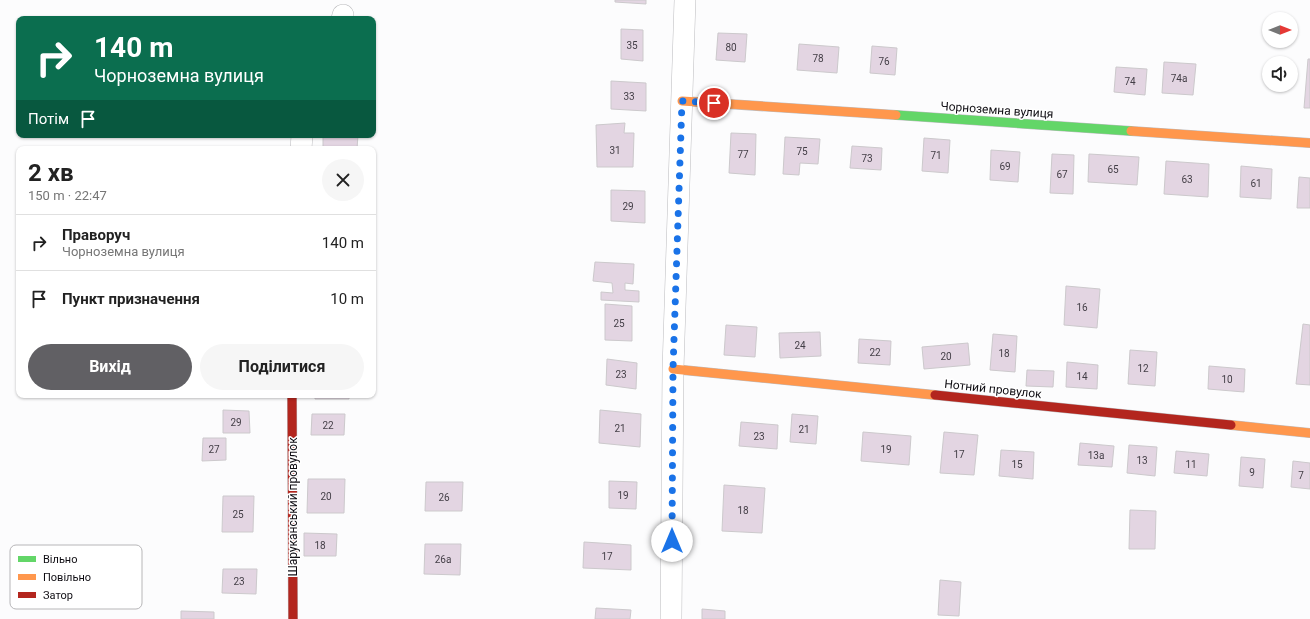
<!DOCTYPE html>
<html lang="uk">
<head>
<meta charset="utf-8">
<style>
	:root { --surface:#fff; --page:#f6f6f6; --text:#222; --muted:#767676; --line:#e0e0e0; --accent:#616064 }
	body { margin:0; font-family:Roboto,sans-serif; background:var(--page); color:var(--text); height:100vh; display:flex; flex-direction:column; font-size:15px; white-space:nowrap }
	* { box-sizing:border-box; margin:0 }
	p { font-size:13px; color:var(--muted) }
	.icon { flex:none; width:22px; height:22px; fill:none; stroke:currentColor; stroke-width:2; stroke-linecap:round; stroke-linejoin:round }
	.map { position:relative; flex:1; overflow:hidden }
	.sheet { position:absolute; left:16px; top:146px; width:360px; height:252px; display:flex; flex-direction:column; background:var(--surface); border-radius:8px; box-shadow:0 1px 3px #0004 }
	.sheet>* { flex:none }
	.top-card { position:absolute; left:16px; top:16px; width:360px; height:122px; border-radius:8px; box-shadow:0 1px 3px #0004; background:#0b6e4f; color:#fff; overflow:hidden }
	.needle { width:26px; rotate:90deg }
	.buttons { position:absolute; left:1262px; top:12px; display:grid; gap:8px }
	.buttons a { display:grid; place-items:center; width:36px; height:36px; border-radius:50%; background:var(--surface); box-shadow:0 1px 3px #0004; font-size:20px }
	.pin { position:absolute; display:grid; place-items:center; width:34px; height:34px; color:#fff; margin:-17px; border:2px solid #fff; border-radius:50%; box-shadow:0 1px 4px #0007 }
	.me { position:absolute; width:44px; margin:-22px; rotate:0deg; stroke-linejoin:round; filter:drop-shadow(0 0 3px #0008) }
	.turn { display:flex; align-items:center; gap:14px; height:84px; padding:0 12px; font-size:18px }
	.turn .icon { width:52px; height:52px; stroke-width:2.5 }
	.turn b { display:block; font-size:28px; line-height:34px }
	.then { display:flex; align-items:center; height:38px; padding:0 12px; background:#0003; gap:8px; font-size:15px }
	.round { display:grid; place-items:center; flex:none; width:42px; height:42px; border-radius:21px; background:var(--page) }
	.head { display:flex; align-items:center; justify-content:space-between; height:68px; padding:0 12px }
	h1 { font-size:24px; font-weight:700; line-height:30px }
	.button { display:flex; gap:8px; margin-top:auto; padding:8px 12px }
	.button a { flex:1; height:46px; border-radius:24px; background:var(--accent); color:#fff; font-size:16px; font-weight:700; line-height:46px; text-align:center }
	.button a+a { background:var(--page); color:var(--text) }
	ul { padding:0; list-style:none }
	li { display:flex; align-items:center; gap:12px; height:56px; padding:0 12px; border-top:1px solid var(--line) }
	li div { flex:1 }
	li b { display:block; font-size:15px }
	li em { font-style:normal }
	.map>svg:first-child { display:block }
</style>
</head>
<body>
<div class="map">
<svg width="1310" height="619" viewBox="0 0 1310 619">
	<rect width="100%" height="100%" fill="#fcfcfd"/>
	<path fill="#e3d5e2" stroke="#ccc9cc" d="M615,0H646V4L615,2Z
		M621,29L643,30V61L621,59Z
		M718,33L747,34L745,62L716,60Z
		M799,44L839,47L837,73L797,70Z
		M872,46L897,48L895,75L870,73Z
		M1308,59H1310V108H1304Z
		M1164,62L1196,64L1193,95L1162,93Z
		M1116,67L1147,69L1145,95L1114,92Z
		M611,81L646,83V111L611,109Z
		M625,123L624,133H634L633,167H597L596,125Z
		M731,133L756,134L755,175L729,173Z
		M323,135H358L357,149H323Z
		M785,137L820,139L818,164L800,163L799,175L783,174Z
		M924,138L950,140L948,173L922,171Z
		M852,146L882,148L881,170L850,168Z
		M991,150L1020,152L1018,182L990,180Z
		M1052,154L1074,155L1073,194L1050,193Z
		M1089,154L1139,157L1137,185L1088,182Z
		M1166,161L1209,164L1208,197L1164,194Z
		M1241,166L1272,169L1271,199L1240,197Z
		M1299,177L1310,178V208H1297Z
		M611,190L645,191V223L611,221Z
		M595,262L634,264L633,284L625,283V290L639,291V302L601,300V292L613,293L612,283L593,281Z
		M1066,286L1100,289L1097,328L1064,325Z
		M605,304L632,306V341L605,340Z
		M1303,324L1310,325V385L1296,384Z
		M726,325L757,327L755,357L724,355Z
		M820,332L821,356L780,358L779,333Z
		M993,334L1017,336L1015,372L990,370Z
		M859,339L891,341L890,365L858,363Z
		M968,343L970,365L924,369L922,347Z
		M1130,350L1157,352L1155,386L1128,384Z
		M607,359L637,363L636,389L606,385Z
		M1067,362L1098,365L1097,389L1066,387Z
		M1209,366L1245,369L1244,392L1208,389Z
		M1027,370L1054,371L1053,387L1026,386Z
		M315,395H349V399H315Z
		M223,410L249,411L250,433H223Z
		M600,410L641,414L640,447L599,443Z
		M312,414H345L344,435H311Z
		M792,414L818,416L816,444L790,442Z
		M741,422L778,425L777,449L739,446Z
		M863,432L911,436L909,465L861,461Z
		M944,432L978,435L974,475L940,473Z
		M203,438H226V460L202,461Z
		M1080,443L1114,446L1112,467L1078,465Z
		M1129,445L1157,447L1155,476L1127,473Z
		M1001,450L1034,452L1033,479L999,476Z
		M1176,451L1209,454L1207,476L1174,473Z
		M1241,457L1265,459L1263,488L1239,486Z
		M1293,461L1310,463V489L1291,487Z
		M308,479H345L344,513H307Z
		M609,481L637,482L636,509L609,508Z
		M426,482H463L462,511H425Z
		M724,485L765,488L762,533L722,531Z
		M223,496H254L253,532H222Z
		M1130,510L1156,511L1155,549H1129Z
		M304,533L337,534L336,556H304Z
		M584,542L631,545V570L583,568Z
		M425,544H461L460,575L424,574Z
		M223,569H257L256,594L222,593Z
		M940,580L961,582L959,616L938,615Z
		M596,608L631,610L630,619H595Z
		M702,609L725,611V619H702Z
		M181,611L214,612V619H181Z"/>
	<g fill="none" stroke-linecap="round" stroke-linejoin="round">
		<defs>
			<path id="street" d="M342,19L343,15
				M301,149L302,135
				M671,619L673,369L685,0"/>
			<path id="fast" d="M896,115L1131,131"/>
			<path id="slow" d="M682,101L896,115
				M1131,131L1310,143
				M673,369L935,395
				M1231,425L1310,433"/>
			<path id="jam" d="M292,395L293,619
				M935,395L1231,425"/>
		</defs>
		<use href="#street" stroke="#bcbcbf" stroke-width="22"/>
		<use href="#fast" stroke="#bcbcbf" stroke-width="10"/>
		<use href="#slow" stroke="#bcbcbf" stroke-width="10"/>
		<use href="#jam" stroke="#bcbcbf" stroke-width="10"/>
		<use href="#street" stroke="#fff" stroke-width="21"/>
		<use href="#fast" stroke="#63d668" stroke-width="9"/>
		<use href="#slow" stroke="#ff974d" stroke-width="9"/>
		<use href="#jam" stroke="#b3261e" stroke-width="9"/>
	</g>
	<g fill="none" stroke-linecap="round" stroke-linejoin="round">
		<path stroke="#1a73e8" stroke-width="7" stroke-dasharray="0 12.6" d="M672,541L673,369L682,101L714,103"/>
	</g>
	<g text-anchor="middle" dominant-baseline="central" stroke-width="3" stroke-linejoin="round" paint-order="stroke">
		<g font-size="10" fill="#433e46">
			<text x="632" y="45">35</text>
			<text x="731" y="47">80</text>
			<text x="818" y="58">78</text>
			<text x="884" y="61">76</text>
			<text x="1179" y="78">74а</text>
			<text x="1130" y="81">74</text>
			<text x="629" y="96">33</text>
			<text x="615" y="150">31</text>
			<text x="802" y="151">75</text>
			<text x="743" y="154">77</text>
			<text x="936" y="155">71</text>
			<text x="867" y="158">73</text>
			<text x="1005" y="166">69</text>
			<text x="1113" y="169">65</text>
			<text x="1062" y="174">67</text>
			<text x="1187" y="179">63</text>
			<text x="1256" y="183">61</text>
			<text x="628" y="206">29</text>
			<text x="1082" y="307">16</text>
			<text x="619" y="323">25</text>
			<text x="800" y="345">24</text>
			<text x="875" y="352">22</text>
			<text x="1004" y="353">18</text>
			<text x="946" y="356">20</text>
			<text x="1143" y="368">12</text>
			<text x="621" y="374">23</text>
			<text x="1082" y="376">14</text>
			<text x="1227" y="379">10</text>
			<text x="236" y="422">29</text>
			<text x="328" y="425">22</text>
			<text x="620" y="428">21</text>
			<text x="804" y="429">21</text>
			<text x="759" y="436">23</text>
			<text x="214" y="449">27</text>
			<text x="886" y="449">19</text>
			<text x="959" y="454">17</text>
			<text x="1096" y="455">13а</text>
			<text x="1142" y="460">13</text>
			<text x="1017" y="464">15</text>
			<text x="1191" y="464">11</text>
			<text x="1252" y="472">9</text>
			<text x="1301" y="475">7</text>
			<text x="623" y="495">19</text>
			<text x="326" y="496">20</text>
			<text x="444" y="497">26</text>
			<text x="743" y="510">18</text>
			<text x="238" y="514">25</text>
			<text x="320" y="545">18</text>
			<text x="607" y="556">17</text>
			<text x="443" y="559">26а</text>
			<text x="239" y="581">23</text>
		</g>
		<g font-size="12" fill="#0e0c12" stroke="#fff">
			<text transform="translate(997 110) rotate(4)">Чорноземна вулиця</text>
			<text transform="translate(993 389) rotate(6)">Нотний провулок</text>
			<text transform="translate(293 507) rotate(-90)">Шаруканський провулок</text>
		</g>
	</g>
	<rect x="10" y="545" width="132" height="64" rx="6" fill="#fff" stroke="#b7b6b8" stroke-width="1"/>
	<rect x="18" y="556" width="18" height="6" fill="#63d668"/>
	<rect x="18" y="574" width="18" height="6" fill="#ff974d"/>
	<rect x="18" y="592" width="18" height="6" fill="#b3261e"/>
	<g font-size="11" fill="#0e0c12">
		<text x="43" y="563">Вільно</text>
		<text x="43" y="581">Повільно</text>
		<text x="43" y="599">Затор</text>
	</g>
</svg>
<div class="buttons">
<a><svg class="needle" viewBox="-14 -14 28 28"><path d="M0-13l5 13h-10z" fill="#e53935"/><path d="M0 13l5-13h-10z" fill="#767676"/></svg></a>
<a><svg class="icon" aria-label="sound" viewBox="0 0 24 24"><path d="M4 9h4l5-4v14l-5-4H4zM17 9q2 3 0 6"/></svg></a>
</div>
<div class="pin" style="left:714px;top:103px;background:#d93025"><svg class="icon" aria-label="arrive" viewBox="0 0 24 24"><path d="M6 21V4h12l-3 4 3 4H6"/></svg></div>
<svg class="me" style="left:672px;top:541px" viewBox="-20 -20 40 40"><circle r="19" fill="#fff"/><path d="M0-13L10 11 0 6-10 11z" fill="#1a73e8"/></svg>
<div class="top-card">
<div class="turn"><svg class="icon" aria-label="right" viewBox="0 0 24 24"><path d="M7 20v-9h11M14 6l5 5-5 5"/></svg><div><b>140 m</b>Чорноземна вулиця</div></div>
<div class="then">Потім<svg class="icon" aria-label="arrive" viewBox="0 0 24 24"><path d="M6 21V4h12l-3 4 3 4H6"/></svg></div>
</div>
<section class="sheet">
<div class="head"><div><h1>2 хв</h1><p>150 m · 22:47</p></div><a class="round"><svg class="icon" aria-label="close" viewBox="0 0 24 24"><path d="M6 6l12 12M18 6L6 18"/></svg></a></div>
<ul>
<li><svg class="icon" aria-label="right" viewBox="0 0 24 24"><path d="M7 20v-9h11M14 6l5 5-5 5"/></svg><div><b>Праворуч</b><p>Чорноземна вулиця</p></div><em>140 m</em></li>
<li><svg class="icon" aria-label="arrive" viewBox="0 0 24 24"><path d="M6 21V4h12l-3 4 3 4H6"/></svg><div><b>Пункт призначення</b></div><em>10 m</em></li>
</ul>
<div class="button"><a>Вихід</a><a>Поділитися</a></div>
</section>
</div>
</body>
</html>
